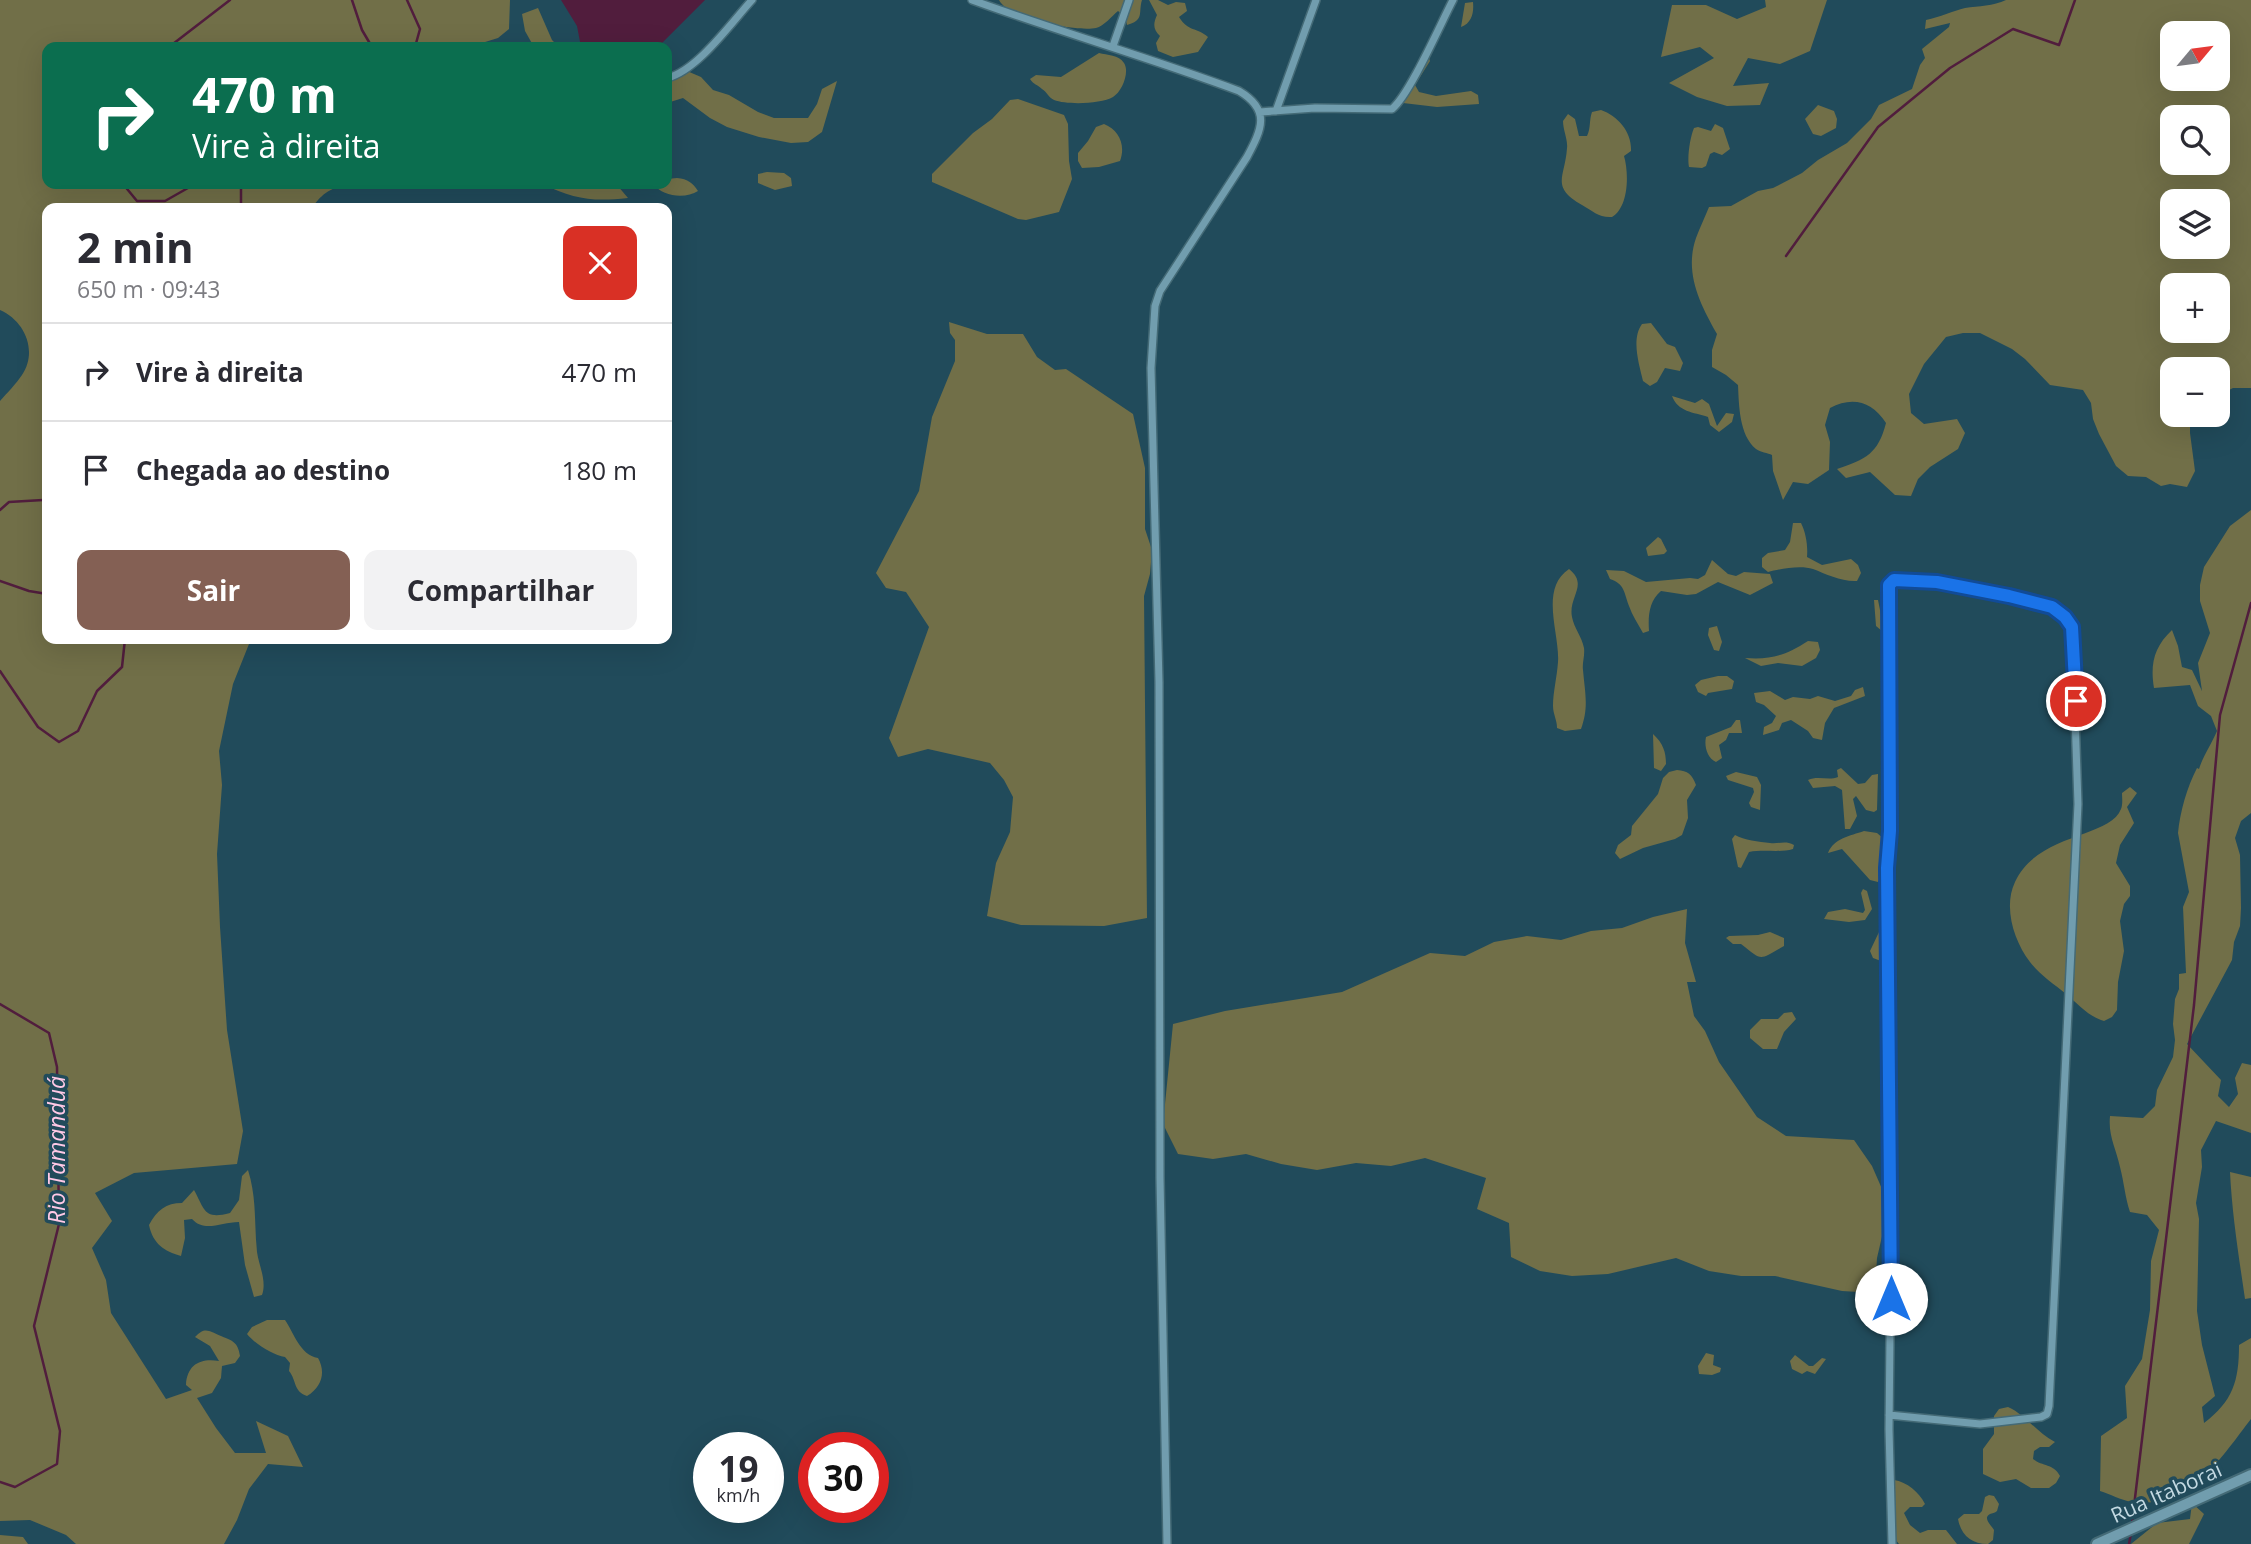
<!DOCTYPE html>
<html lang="pt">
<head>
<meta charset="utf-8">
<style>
	:root { --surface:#fff; --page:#f2f2f3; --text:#2b2b33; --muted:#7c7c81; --line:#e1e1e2; --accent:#846054 }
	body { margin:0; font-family:"Open Sans",sans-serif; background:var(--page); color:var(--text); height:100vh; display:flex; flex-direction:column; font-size:26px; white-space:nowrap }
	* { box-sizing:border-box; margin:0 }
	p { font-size:23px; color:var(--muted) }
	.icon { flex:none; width:38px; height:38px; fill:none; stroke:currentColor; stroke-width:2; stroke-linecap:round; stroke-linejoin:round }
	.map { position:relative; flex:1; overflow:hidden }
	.sheet { position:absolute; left:42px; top:203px; width:630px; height:441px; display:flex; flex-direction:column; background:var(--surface); border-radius:14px; box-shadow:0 7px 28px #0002 }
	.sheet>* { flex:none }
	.banner { position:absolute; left:42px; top:42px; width:630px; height:147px; border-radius:14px; box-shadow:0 7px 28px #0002; background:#0b6e4f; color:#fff; overflow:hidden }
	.needle { width:46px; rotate:61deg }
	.tools { position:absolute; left:2160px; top:21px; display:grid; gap:14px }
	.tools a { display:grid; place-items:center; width:70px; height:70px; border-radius:14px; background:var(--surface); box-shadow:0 7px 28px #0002; font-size:35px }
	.speed { position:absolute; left:693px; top:1432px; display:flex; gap:14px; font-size:35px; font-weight:700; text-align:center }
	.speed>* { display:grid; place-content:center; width:91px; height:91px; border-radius:50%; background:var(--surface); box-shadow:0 7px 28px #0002; line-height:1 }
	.speed small { font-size:18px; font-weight:400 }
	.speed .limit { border:10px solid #d22; background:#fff; color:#111 }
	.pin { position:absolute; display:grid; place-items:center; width:60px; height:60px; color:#fff; margin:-30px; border:4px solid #fff; border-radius:50%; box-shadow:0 2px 7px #0007 }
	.me { position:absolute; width:77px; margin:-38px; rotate:0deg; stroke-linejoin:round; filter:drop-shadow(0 0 5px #0008) }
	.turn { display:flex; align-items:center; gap:24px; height:147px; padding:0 35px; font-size:32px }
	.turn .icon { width:91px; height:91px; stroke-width:2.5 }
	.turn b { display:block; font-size:49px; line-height:60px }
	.round { display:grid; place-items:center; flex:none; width:74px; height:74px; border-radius:14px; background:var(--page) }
	.head { display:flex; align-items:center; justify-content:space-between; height:119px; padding:0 35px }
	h1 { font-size:42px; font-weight:700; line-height:52px }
	.primary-button { display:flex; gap:14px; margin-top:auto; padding:14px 35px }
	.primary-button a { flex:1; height:80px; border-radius:14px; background:var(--accent); color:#fff; font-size:28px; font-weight:700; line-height:80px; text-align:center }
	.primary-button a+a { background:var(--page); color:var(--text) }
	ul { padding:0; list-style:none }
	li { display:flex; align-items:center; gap:21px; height:98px; padding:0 35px; border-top:2px solid var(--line) }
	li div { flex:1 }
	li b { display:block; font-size:26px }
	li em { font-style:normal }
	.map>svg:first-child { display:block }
</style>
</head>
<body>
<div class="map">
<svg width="2251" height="1544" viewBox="0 0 2251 1544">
	<rect width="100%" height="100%" fill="#214b5b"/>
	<path fill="#716f48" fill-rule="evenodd" d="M0,0H510L509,29L498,38L469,47H47V184H350C332,187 322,193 312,208H47V639H251L233,684L219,751L222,785L217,854L220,927L227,1030L243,1131L237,1164L134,1173L95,1193L112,1221L92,1248L106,1280L111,1313L166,1399L192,1390L186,1385C187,1364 201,1358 219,1361L210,1346L195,1337C205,1326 209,1331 221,1336C233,1341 238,1342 240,1356L235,1363L222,1366L221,1378L212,1393L197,1398L216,1428L235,1453H266L256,1421L288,1436L303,1467L268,1464L249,1489L237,1520L224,1544H76L66,1535L30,1520L0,1521V401C7,393 16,384 22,375C38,351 25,321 0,310Z
		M999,0H1142C1138,13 1145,20 1127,25L1125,17L1118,11C1112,16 1104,26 1096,28C1077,32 1008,19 999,0Z
		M1149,0H1158L1168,5L1176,2L1185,3L1187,11L1179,17C1188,32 1197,27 1208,37L1198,52L1173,57L1158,51L1156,43L1160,36C1153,29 1153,24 1157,15Z
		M1765,0H1827L1810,51L1780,64L1748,58L1733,86L1769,83L1760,105L1727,106L1697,97L1669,83L1714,58L1700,47L1661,57L1672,5H1706L1737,19L1766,7Z
		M2006,0H2251V388H2233L2217,396V369H2172V415H2190V433L2195,471L2187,487L2170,484L2161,486L2146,477L2128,476L2116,466L2099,434L2093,419L2091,403L2083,390L2050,385L2025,359L2012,349L1980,333H1963L1946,337L1924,364L1909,394L1911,413L1924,424L1957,419L1965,433L1958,449L1930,467L1918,479L1911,496L1895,495L1870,472L1846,478L1837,469C1866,459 1878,454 1886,423C1872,401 1852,396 1830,408L1825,425L1830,442L1829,470L1808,484L1793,482L1783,500L1773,471L1772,455C1768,453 1760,452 1756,449C1739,435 1739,405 1738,385L1726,375L1712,367V350L1717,334C1700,304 1684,273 1696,238C1700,227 1705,217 1709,207L1731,206L1758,191L1773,188L1802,173L1818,160L1847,143L1871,119L1879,105L1912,89L1920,65L1925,58L1922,49L1949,27L1950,23L1925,29L1926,20C1940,17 1953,11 1965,8C1979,6 1993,6 2006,0ZM2172,33H2217V79H2172ZM2172,117H2217V163H2172ZM2172,201H2217V247H2172ZM2172,285H2217V331H2172Z
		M1473,2C1474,12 1472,23 1461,27L1465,3Z
		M538,8L552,40L559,47H534L525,31L522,14Z
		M1099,53C1107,55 1119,55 1124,63C1130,72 1122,92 1113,97C1101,104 1067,105 1054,100C1048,97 1047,92 1042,89C1037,84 1034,85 1030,79L1036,75L1061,77Z
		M1429,58L1430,61L1415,85L1419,92L1436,96L1471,91L1478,95L1479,104L1437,107L1403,103Z
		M687,71L701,77L713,90L729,95L758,112L774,118H808L817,104L822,89L837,81L822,132L808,142L791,143L759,137L727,127L710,118L683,98L667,103V80Z
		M1018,99L1064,115L1068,124L1069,161L1072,179L1059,212L1026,220L1018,219L932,182V174L973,133L992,119L1010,100Z
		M1818,105L1834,111L1837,119L1836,128L1821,136L1813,134L1805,119Z
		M1601,110C1618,116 1632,132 1631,151L1624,156C1629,173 1629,207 1612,217C1599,218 1593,211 1582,205C1550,186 1565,178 1567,148C1568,140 1563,130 1563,121L1568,114L1575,119L1579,136H1587C1591,128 1589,120 1592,112Z
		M1104,124C1119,130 1126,145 1120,161L1099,167L1082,168L1078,161V153L1088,141L1096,127Z
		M1715,124L1723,128L1730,149L1722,155L1714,152L1710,154L1706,166L1702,168L1689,167C1687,158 1690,137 1694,128L1698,127L1711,131Z
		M767,172L784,173L791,178L792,186L775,190L758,183V174Z
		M677,178C688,179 693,183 698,191C686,199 662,197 654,184H667V179Z
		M542,184L617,185L628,198C592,202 574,199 542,184Z
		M949,322L987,334H1023L1037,357L1055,370L1066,369L1133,414L1145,468V529L1152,550L1150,574L1144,596L1147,918L1104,926L1021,925L987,916L996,863L1010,832L1013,797L1004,780L990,763L928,749L898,757L889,738L929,627L906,592L886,588L876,573L919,491L932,417L955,361V340L950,333Z
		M1651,323L1667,344L1675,347L1683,363L1680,371L1665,368L1657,382L1650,386L1643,381C1639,364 1631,339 1642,324Z
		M1672,396L1695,403L1702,399L1709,404L1717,426L1726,413L1734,414L1732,422L1719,432L1710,425L1708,417C1693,412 1678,412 1672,396Z
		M2251,510V813L2241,821L2235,838L2240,855L2241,908L2240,926L2234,942L2232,960L2187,1044L2221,1080L2218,1096L2229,1107L2238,1094L2235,1078L2242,1063L2251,1065V1133L2216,1121L2201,1150L2202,1167L2196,1203L2199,1219L2197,1311L2202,1345L2215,1396L2202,1407L2204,1423C2233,1401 2239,1381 2239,1345L2251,1338V1419C2220,1459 2190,1509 2131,1502C2121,1500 2110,1494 2100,1491L2101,1436L2127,1418L2125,1386L2142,1359L2150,1310L2151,1261L2159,1230L2147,1215L2130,1212C2125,1197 2124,1182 2120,1167C2116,1148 2108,1136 2110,1116L2143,1118L2155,1106L2157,1090L2173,1057L2175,1040L2173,1024L2175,999L2179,989V974L2186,973L2183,907L2189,892L2178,833C2180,812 2187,787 2197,768L2199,769C2203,756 2211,745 2217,731L2211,716L2198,706L2190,685L2154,688C2150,664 2154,647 2172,630L2178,646L2182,667L2192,670L2202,691L2198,663L2210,633L2200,601V585L2204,567L2230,526Z
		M1793,523H1801C1806,533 1808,546 1807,557L1822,565L1851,559L1858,565L1861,573L1857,581C1842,582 1826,574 1813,569C1800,565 1780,569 1768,572L1762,567V558L1768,553L1785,550L1790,542Z
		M1658,537L1661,539L1667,551L1664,554L1648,556L1646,548Z
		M1712,560L1728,574L1736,576L1744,572L1770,574L1773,583L1750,595L1718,582L1696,594L1687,595L1661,591C1649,601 1648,616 1649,631L1643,633C1638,624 1632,615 1629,606C1624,593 1625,584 1610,579L1606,570L1624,571L1646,582L1690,578L1698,579L1705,575Z
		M1569,569C1589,585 1568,597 1572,617C1574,628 1582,637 1584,648C1585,656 1582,663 1583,670C1585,693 1589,707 1581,729L1565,731L1557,728C1557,720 1553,714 1553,706C1553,692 1557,677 1558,662C1560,634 1539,589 1569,569Z
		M1874,600H1878L1883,625L1882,631L1876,626Z
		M1717,626L1722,642L1719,651L1714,650L1708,635L1709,628Z
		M1808,641L1818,642L1820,650L1816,658L1802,666L1778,663L1761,666L1745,658C1772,660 1786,655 1808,641Z
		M1718,676H1727L1734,681L1732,689L1708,693L1706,696L1698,692L1695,685L1701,680Z
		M1863,687L1865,696L1834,708L1825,723L1822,740L1813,738L1808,731L1791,720L1782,723L1779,730L1763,735L1764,727L1772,723L1776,716L1764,705L1756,702L1754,693L1770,691L1785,700L1793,697L1810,699L1818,696L1835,701L1851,696L1855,690Z
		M1736,720H1740L1742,733H1729L1726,740L1719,745L1722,758L1716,762C1707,758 1704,746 1706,737L1731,727Z
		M1653,734C1663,743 1666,752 1666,764L1661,771L1654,768Z
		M1841,768L1858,784L1865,783L1872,775L1878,774L1877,810L1874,812L1866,810L1856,796L1853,799L1857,816L1850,829H1845L1842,790L1835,786L1813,788L1808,780C1818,775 1828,781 1838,777L1837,770Z
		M1677,770C1688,771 1692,774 1696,785L1687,800L1688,818L1682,835L1675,839L1643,848L1620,859L1615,853L1618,845L1631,835L1632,826L1658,794L1663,778L1669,772Z
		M1736,772L1757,777L1761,785L1760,810L1751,807L1749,803L1754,792L1753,788L1728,780L1726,776Z
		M2130,787L2137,793L2127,807L2134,823L2120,845L2116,863L2130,886V896L2124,904L2120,921L2124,951L2118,982L2117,1010L2112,1017L2104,1021C2088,1016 2079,1005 2066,994C2054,984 2040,975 2030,962C2014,941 2003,907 2015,882C2037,833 2110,838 2121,809C2123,804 2122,797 2122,793Z
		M1864,831L1877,833L1884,839C1881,853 1887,870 1878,882L1870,880L1842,849L1828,853C1834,838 1850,836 1864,831Z
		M1735,835C1744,840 1759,842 1770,843C1780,844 1785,840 1794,845L1793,849C1780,853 1764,849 1749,852L1741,868L1738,867L1732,839Z
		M1863,889L1867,891L1872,909L1865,920L1849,922L1824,919L1828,912L1845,909L1863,913L1865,910L1861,893Z
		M1687,909L1685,943L1696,982H1687L1694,1016L1705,1031L1719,1062L1757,1117L1786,1136L1854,1140L1872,1166L1886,1198L1883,1232L1877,1258L1875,1293L1842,1291L1775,1276H1741L1709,1271L1676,1258L1608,1274L1572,1276L1540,1271L1511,1257L1509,1223L1477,1209L1486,1178L1425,1158L1391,1166L1356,1163L1317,1170L1281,1164L1246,1154L1213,1159L1178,1154L1163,1124L1173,1024L1225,1011L1342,992L1430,953L1465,956L1494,942L1527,936L1561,940L1591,931L1622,928L1653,917Z
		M1770,932L1784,938V946C1758,961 1763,961 1741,944H1733L1726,938L1729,936L1758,935Z
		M1879,932H1882L1885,950L1881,961L1873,958L1870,951Z
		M1792,1012L1796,1019L1784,1032L1777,1049H1763L1750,1038V1030L1761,1019H1778L1784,1013Z
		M248,1170C257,1199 254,1223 257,1252C259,1266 267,1281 262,1295L254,1297L245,1265L239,1222C221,1222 205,1233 192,1219L184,1220L185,1238L181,1256C164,1251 153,1244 149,1225C157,1210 166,1203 182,1203L194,1190C205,1210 204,1220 230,1213L239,1200L242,1176Z
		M2230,1172L2251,1177V1298L2245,1299C2239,1258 2232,1214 2230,1172Z
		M267,1320H285C294,1333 300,1355 318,1358C326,1372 322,1387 307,1396C293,1391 297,1381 289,1371L290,1363L285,1357C273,1355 255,1344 247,1334L252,1327Z
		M1706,1353L1714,1355L1713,1365L1721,1368L1720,1372L1712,1375L1699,1374L1698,1366Z
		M1795,1355L1809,1366H1813L1822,1358L1826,1359L1815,1374L1807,1371L1802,1374L1792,1369L1790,1361Z
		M2008,1407C2026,1415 2037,1433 2055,1442L2049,1447H2040L2034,1451L2033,1459C2043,1467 2053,1463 2060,1476L2056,1483L2049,1488H2031L2016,1479L2000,1482L1983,1474V1449L1994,1434V1416L1999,1409Z
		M1894,1480C1907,1482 1919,1492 1925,1504L1922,1507H1910L1904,1513L1910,1525L1920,1533L1928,1530H1946L1957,1544H1899L1895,1539L1893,1524L1896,1522Z
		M1989,1495L1994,1496L1999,1504L1997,1511C1995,1513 1992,1513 1990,1514C1982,1518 1992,1526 1994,1530L1993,1540L1988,1544C1971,1544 1961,1535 1958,1519L1964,1514H1979L1982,1511L1985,1497Z
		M2192,1503L2204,1514L2189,1544H2131L2157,1523L2190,1519Z
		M0,1535L23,1537L28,1544H0Z"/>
	<path fill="#511d3d" d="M561,0H705L658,47H581L577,26Z"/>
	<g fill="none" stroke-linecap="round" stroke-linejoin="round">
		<path stroke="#511d3d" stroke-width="2.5" d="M352,0L362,30L372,47
			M407,0L420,29L415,47
			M169,47L230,0
			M123,184L137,201H165L195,184
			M238,208L241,205V184
			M1786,256L1878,127L1950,68L2013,29L2059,45L2075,0
			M0,510L9,502L43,500L47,498
			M0,581L29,591L47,594
			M0,671L38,727L59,742L78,731L97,691L122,667L125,639
			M0,1004L49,1033L57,1067L59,1224L34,1326L60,1431L57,1464L15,1487L0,1482
			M2132,1523L2194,1005L2220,715L2251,603
			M2129,1544L2131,1533"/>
		<defs>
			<path id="minor" d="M972,0C1060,32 1151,58 1239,91C1271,110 1262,129 1247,157L1160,291L1155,306L1151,368L1159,682L1160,1178L1167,1544
				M1113,46L1129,0
				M667,78C697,71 731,23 752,0
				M1276,111L1316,0
				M1260,112L1315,108L1392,109C1410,94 1440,25 1453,0
				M1889,1415L1980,1424L2041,1417L2047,1414L2049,1406L2078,804L2072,627L2065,617L2052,607L2009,595L1937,582L1894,580L1889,585V592L1890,831L1887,868L1891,1244L1889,1429L1892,1544"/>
			<path id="tertiary" d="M2097,1544L2251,1475"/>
		</defs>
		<use href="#minor" stroke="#446a76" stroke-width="10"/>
		<use href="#tertiary" stroke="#446a76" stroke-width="14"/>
		<use href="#minor" stroke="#719dae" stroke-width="7"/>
		<use href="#tertiary" stroke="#719dae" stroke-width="10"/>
	</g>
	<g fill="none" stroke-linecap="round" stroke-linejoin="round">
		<defs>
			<path id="route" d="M1891,1299L1887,868L1890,831L1889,585L1894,580L1937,582L2009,596L2052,607L2065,617L2072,627L2076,701"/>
		</defs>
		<use href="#route" stroke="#114b97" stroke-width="18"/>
		<use href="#route" stroke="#1a73e8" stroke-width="12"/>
	</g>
	<g text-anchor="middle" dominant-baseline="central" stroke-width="7" stroke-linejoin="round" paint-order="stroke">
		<g font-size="21" fill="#c3d9e2" stroke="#214b5b">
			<text transform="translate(2166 1492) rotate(-24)">Rua Itaborai</text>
		</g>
		<g font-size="23" font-style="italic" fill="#ffc9e6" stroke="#214b5b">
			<text transform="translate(56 1150) rotate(-90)">Rio Tamanduá</text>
		</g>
	</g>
</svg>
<div class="tools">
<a><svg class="needle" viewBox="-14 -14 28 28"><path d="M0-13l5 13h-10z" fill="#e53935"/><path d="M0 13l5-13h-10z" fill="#7c7c81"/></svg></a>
<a><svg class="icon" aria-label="search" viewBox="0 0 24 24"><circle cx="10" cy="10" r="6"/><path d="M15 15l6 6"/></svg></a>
<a><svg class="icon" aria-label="layers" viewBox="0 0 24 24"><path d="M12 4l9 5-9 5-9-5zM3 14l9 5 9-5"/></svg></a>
<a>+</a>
<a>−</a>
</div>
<div class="speed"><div>19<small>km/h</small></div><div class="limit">30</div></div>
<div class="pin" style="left:2076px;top:701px;background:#d93025"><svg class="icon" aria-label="arrive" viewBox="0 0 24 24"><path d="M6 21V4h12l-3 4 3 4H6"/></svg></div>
<svg class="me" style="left:1891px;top:1299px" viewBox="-20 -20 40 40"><circle r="19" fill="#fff"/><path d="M0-13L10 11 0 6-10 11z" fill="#1a73e8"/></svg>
<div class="banner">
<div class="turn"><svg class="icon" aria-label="right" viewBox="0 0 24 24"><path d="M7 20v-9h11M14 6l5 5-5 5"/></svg><div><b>470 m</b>Vire à direita</div></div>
</div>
<section class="sheet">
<div class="head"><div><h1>2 min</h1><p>650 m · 09:43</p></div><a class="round" style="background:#d93025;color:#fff"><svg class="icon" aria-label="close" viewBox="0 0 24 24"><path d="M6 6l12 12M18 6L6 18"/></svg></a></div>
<ul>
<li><svg class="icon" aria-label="right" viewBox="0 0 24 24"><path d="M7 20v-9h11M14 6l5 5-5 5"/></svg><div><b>Vire à direita</b></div><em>470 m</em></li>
<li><svg class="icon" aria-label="arrive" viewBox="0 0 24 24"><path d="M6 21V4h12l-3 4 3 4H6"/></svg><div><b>Chegada ao destino</b></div><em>180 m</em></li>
</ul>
<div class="primary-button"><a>Sair</a><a>Compartilhar</a></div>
</section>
</div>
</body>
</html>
